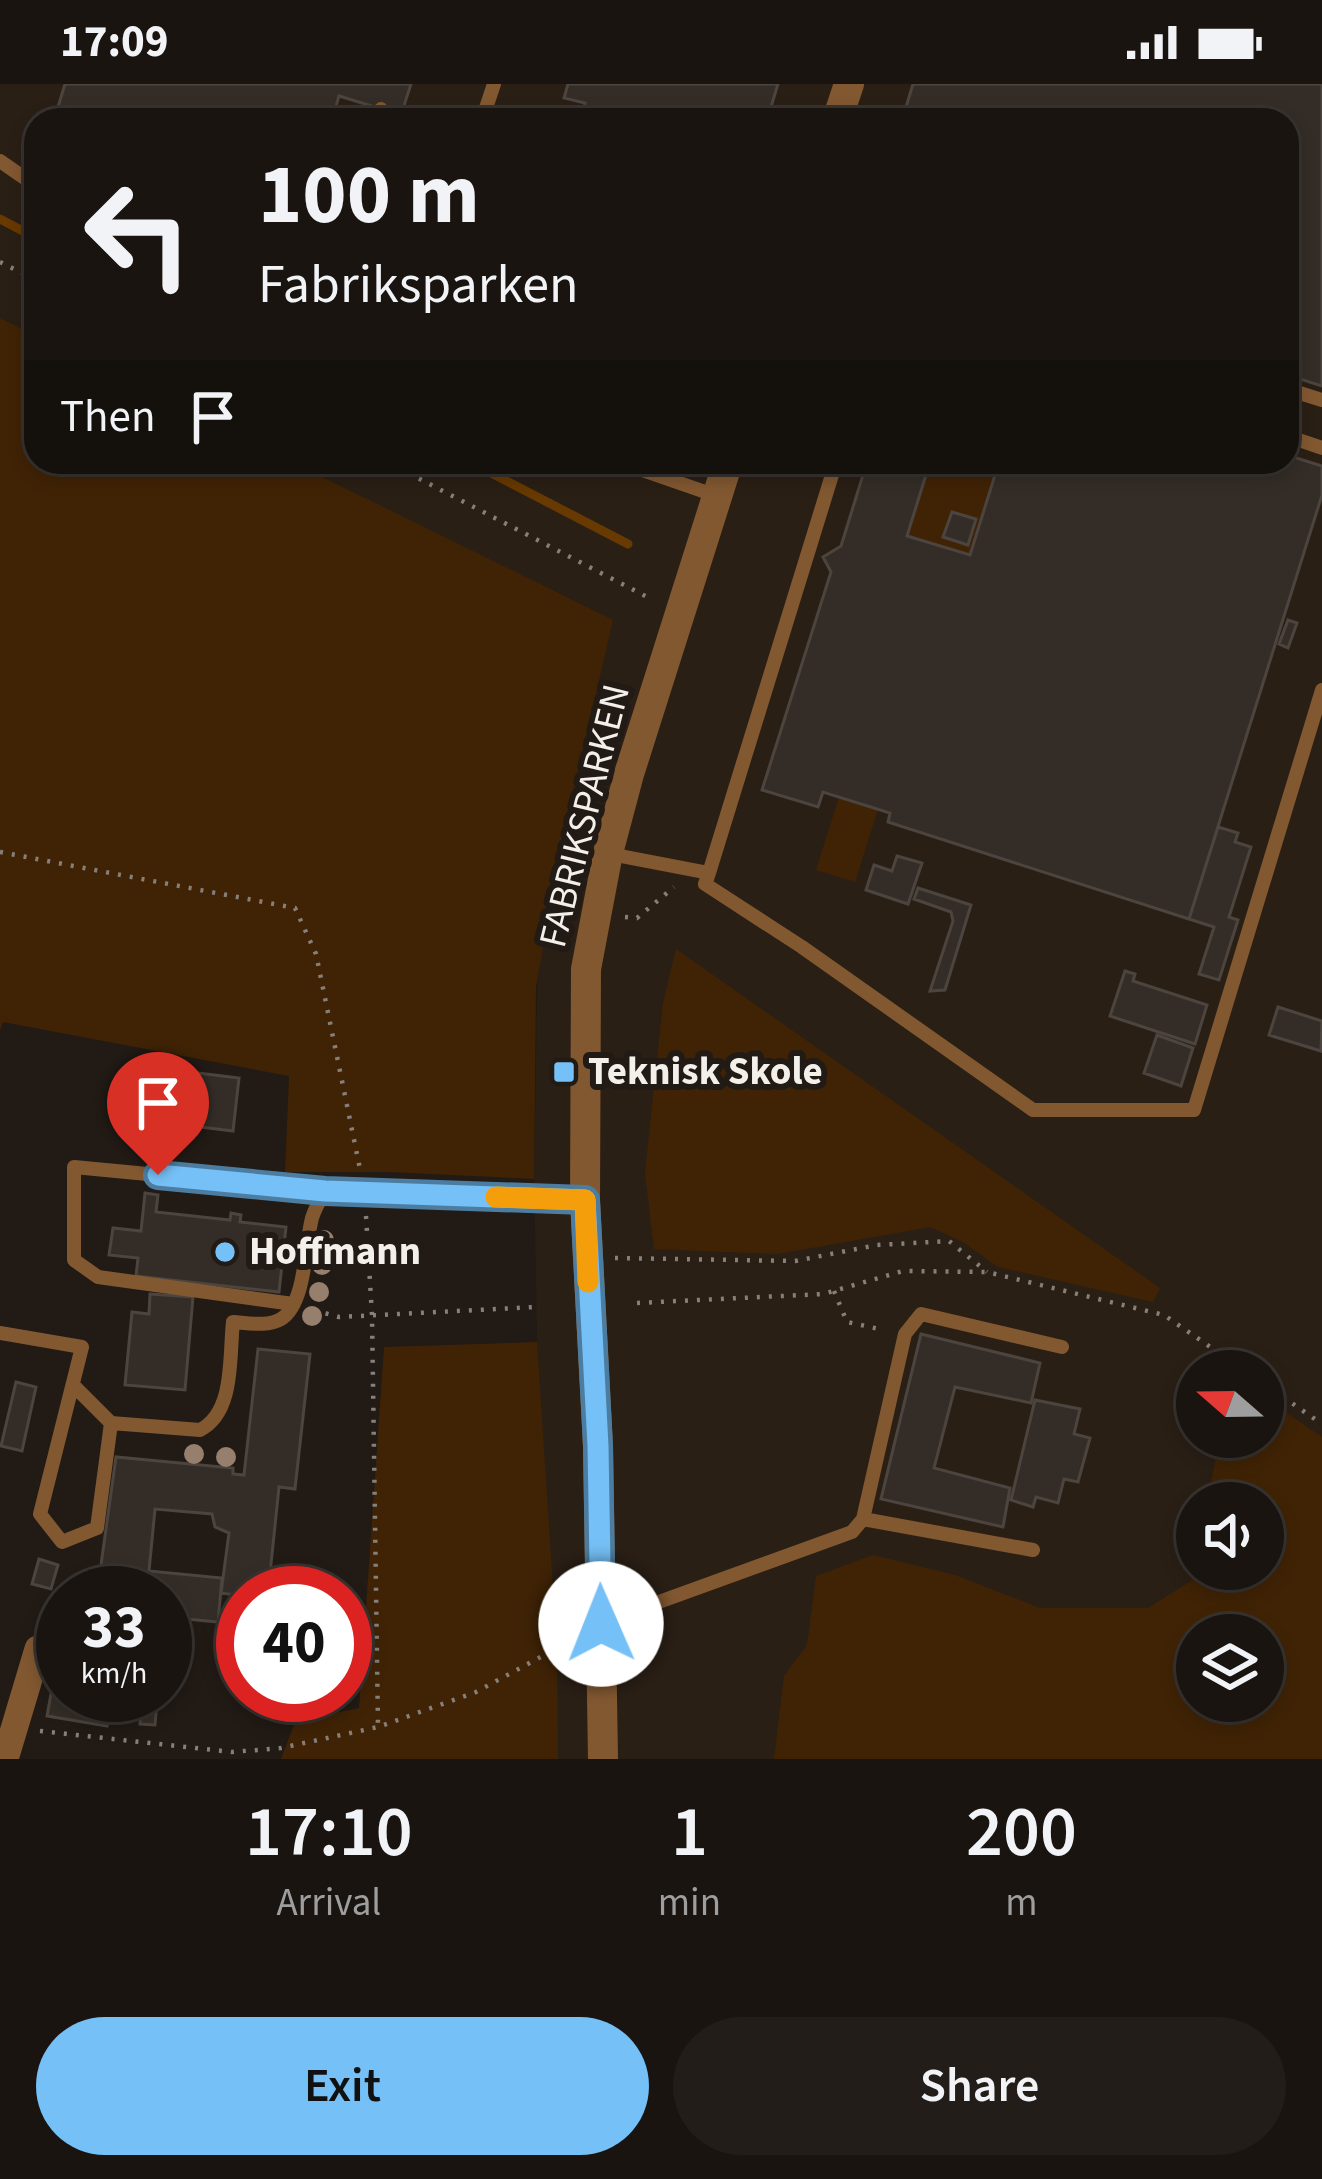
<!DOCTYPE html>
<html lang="en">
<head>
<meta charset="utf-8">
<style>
	:root { --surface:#191410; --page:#221d19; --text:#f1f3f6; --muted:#9f9e9f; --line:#373330; --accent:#75c0f6 }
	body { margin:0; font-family:"Source Sans 3",sans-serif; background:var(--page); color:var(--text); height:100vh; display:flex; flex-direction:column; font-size:45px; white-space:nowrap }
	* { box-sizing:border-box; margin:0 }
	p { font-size:39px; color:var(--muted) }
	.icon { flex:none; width:66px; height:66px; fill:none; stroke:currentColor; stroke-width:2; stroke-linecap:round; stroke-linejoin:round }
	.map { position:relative; height:1675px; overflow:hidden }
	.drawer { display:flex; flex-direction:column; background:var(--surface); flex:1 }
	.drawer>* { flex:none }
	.hud { position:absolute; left:24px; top:24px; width:1275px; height:366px; border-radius:36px; box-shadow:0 6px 18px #0003,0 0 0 3px var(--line); background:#191410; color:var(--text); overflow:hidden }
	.needle { width:78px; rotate:290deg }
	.controls { position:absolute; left:1176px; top:1266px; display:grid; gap:24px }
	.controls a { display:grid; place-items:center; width:108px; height:108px; border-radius:50%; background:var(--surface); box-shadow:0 6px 18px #0003,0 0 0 3px var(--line); font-size:60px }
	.speed { position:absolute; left:36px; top:1482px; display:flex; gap:24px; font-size:60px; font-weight:700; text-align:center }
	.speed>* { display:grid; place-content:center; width:156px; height:156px; border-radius:50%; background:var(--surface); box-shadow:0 6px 18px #0003,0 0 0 3px var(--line); line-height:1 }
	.speed small { font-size:30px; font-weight:400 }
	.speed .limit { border:18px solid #d22; background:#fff; color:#111 }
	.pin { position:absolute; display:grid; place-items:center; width:102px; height:102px; color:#fff; margin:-123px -51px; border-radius:50% 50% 50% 0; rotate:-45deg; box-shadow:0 0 12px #0007 }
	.pin .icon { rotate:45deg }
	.me { position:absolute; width:132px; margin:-66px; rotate:359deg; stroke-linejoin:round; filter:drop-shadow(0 0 9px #0008) }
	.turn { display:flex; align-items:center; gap:42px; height:252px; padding:0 36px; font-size:54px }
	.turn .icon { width:156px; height:156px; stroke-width:2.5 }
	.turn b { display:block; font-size:84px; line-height:102px }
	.then { display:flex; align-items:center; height:114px; padding:0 36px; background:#0003; gap:24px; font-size:45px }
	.eta { display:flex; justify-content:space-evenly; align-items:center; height:204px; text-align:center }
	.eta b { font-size:72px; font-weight:600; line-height:84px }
	.button { display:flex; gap:24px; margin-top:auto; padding:24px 36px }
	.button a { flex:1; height:138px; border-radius:72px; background:var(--accent); color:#111; font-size:48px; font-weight:600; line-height:138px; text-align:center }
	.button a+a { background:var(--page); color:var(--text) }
	.status { display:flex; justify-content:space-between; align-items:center; height:84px; padding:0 60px; background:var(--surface); direction:ltr }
	.status svg { height:33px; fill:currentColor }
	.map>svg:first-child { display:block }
</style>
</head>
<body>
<div class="status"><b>17:09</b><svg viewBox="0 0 49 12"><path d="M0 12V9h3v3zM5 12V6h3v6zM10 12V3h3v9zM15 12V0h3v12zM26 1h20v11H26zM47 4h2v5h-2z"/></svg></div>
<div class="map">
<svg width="1322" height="1675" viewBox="0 0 1322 1675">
	<rect width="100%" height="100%" fill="#211a15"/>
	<path fill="#2a1f15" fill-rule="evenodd" d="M0,0H1322V1675H545L534,1095L538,857L565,699L613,537L292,378H1287V36H36V252L0,234ZM1197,1287H1263V1353H1197ZM1197,1419H1263V1485H1197ZM1197,1551H1263V1617H1197Z"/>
	<path fill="#402305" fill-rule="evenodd" d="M0,234L36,252V378H292L613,536L560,764L536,903L534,1095L388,1088H285L289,992L3,938L0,947Z
		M930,378H953L995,391L970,471L907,452Z
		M839,713L878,725L855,798L816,786Z
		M676,865L1160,1204L1153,1218L998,1183L963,1158L930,1143L778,1170L654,1165L645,1089L663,919Z
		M537,1258L557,1566L558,1675H281L295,1638L359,1624L384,1263Z
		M1263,1313L1322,1353V1675H774L784,1592L807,1561L816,1492L873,1471L955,1491L1040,1524H1148L1191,1497L1197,1469V1485H1263V1419H1208L1219,1353H1263ZM1263,1551V1617H1197V1551Z"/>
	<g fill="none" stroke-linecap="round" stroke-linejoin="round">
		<path stroke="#683900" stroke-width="9" d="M0,135L36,154
			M470,378L628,460"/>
	</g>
	<path fill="#342d27" stroke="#4c443e" stroke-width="3" d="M65,0H411L401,31L339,12L332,36H54Z
		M568,0H778L767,36H580L585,19L564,14Z
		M913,0H1322V302L1287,291V36H902Z
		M1287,371L1322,382V411L1189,835L888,738L890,729L823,708L818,723L762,706L831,488L823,473L841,462L867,378H930L907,452L970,471L995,391L953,378H1287Z
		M952,428L976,435L968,461L943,453Z
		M1288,536L1297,539L1288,564L1279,560Z
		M1218,743L1238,749L1235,758L1251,763L1229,833L1238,836L1219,896L1199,890L1214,843L1189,835Z
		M897,772L922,779L908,820L866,806L874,781L892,787Z
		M918,804L971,821L945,906L930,907L953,837L951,828L914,815Z
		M1125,887L1135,890L1133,897L1207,921L1195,960L1110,932Z
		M1278,923L1322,937L1321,967L1269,951Z
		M1157,951L1193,964L1181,1002L1144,989Z
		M148,984L191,986L190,988L239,994L233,1047L192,1042L195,1015L145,1009Z
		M145,1109L158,1111L156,1128L230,1136L231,1129L241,1131L240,1138L286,1143L279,1208L136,1192L138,1174L109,1171L113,1144L141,1147Z
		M150,1210L193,1213L185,1306L125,1301L132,1228L149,1230Z
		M921,1250L1040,1279L1031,1319L955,1303L934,1384L1010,1404L1003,1443L881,1415Z
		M258,1265L310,1270L295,1405L279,1403L268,1509H243V1512L221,1509L229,1449L215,1443L212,1430L155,1425L149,1487L222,1494L218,1538L165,1533V1509H102L105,1483L101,1481L116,1373L233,1384V1390L244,1391Z
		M16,1298L36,1303L22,1367L1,1362Z
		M1035,1316L1080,1325L1074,1350L1090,1354L1078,1398L1064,1395L1058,1419L1036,1413L1033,1423L1011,1416Z
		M39,1475L58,1481L51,1505L32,1500Z
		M52,1604L63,1606V1611H113L107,1642L47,1632Z
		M142,1616L157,1618L155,1641L140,1640Z"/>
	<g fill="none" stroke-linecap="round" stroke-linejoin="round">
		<path stroke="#86807b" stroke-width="4.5" stroke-dasharray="3 9" stroke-linecap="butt" d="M0,178L36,196
			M387,378L653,516
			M0,768L295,824L316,870L360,1085
			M625,833L637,834L674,803
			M366,1132L372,1231L378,1643
			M615,1174L795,1177L877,1161L949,1157L987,1188
			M834,1207L847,1238L884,1246
			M637,1219L823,1210L903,1187L987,1188L1164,1231L1245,1287
			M314,1226L339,1233L536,1223
			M1263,1299L1322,1340
			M40,1647L232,1668L281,1664L378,1643L476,1608L570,1557"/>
		<path stroke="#825831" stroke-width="14" d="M378,36L381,25
			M482,36L494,0
			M0,77L36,102
			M1287,305L1322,316
			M1287,352L1322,364
			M619,378L717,412
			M610,770L709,789L705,800L802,863L1033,1026H1194L1322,606
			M709,789L836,378
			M293,1220L98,1193L74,1176V1083L325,1107L585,1116
			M0,1249L82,1263L40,1430L62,1458L97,1444L111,1339L200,1346C235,1328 229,1273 233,1238C248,1239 268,1243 281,1235C306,1220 305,1160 312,1134C315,1124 320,1116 325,1107
			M73,1301L111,1339
			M863,1435L905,1250L921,1230L1062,1263
			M601,1539L852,1448L863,1435L1033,1466"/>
		<path stroke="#825831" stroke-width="27" d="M5,1675L38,1565"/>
		<path stroke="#825831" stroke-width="30" d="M837,36L849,0
			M603,1675L598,1362L585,1116L586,885L608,769L629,690L728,378"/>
	</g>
	<g fill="#967f6c">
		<circle cx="324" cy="1156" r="10"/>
		<circle cx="322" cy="1181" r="10"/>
		<circle cx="319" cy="1208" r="10"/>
		<circle cx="312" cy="1232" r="10"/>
		<circle cx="194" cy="1370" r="10"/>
		<circle cx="226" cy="1373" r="10"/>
	</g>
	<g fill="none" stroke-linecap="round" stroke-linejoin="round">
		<defs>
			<path id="route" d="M158,1091L325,1107L585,1116L598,1362L601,1540"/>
		</defs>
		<use href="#route" stroke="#4c7da0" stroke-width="30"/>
		<use href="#route" stroke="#75c0f6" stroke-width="21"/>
		<path stroke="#f59e0b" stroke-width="21" d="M496,1113L585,1116L588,1198"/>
	</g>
	<g fill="#75c0f6" stroke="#211a15" stroke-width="4.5">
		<rect x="552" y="976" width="24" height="24" rx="6"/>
		<circle cx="225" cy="1168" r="12"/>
	</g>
	<g text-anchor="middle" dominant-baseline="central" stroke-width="12" stroke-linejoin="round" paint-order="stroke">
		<g font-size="39" fill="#f3efeb" stroke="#211a15">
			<text transform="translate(585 732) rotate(-76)">FABRIKSPARKEN</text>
		</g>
		<g font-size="39" font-weight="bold" fill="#f3efeb" stroke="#211a15" text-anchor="start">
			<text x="588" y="988">Teknisk Skole</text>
			<text x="249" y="1168">Hoffmann</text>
		</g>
	</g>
</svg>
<div class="controls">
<a><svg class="needle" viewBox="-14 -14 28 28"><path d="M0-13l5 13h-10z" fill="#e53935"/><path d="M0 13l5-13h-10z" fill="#9f9e9f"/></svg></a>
<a><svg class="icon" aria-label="sound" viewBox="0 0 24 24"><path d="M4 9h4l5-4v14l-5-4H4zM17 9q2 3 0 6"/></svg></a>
<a><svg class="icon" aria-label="layers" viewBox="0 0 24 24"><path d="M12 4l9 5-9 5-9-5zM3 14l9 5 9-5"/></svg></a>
</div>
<div class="speed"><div>33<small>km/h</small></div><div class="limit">40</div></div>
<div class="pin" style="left:158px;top:1091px;background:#d93025"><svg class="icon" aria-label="arrive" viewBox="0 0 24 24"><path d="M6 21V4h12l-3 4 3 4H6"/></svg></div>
<svg class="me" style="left:601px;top:1540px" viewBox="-20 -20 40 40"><circle r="19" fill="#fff"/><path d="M0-13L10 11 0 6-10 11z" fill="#75c0f6"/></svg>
<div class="hud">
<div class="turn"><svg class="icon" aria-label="left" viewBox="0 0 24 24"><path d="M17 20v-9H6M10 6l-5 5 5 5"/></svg><div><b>100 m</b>Fabriksparken</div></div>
<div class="then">Then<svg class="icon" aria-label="arrive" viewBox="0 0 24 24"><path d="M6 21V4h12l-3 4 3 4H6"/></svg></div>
</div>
</div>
<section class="drawer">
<div class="eta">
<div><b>17:10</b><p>Arrival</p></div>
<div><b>1</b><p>min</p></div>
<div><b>200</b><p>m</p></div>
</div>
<div class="button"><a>Exit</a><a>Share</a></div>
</section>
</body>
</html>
